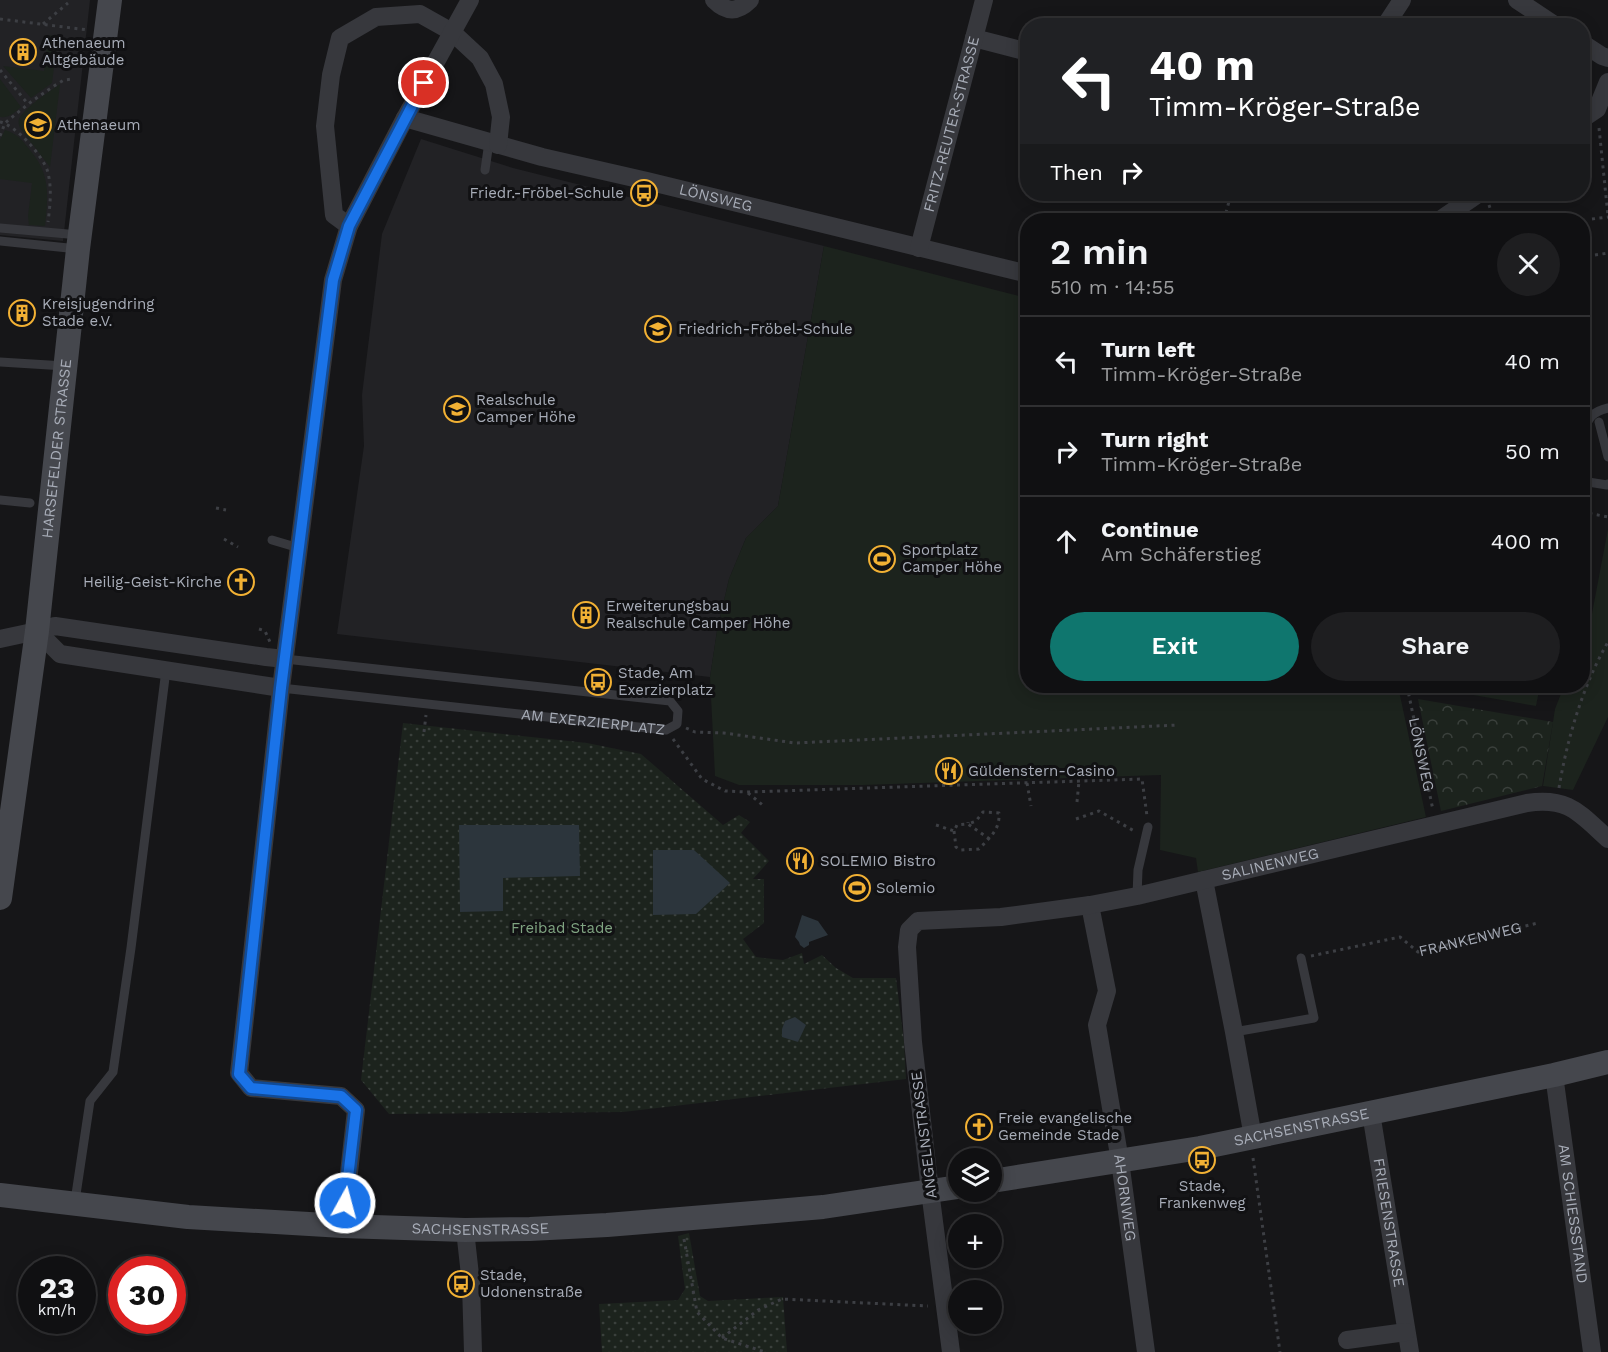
<!DOCTYPE html>
<html lang="en">
<head>
<meta charset="utf-8">
<style>
	:root { --surface:#101012; --page:#1e1e20; --text:#f1f3f6; --muted:#9c9d9f; --line:#303032; --accent:#0f766e }
	body { margin:0; font-family:"Work Sans",sans-serif; background:var(--page); color:var(--text); height:100vh; display:flex; flex-direction:column; font-size:22px; white-space:nowrap }
	* { box-sizing:border-box; margin:0 }
	p { font-size:20px; color:var(--muted) }
	.icon { flex:none; width:33px; height:33px; fill:none; stroke:currentColor; stroke-width:2; stroke-linecap:round; stroke-linejoin:round }
	.map { position:relative; flex:1; overflow:hidden }
	.drawer { position:absolute; left:1020px; top:213px; width:570px; height:480px; display:flex; flex-direction:column; background:var(--surface); border-radius:24px; box-shadow:0 3px 15px #0003,0 0 0 2px var(--line) }
	.drawer>* { flex:none }
	.banner { position:absolute; left:1020px; top:18px; width:570px; height:183px; border-radius:24px; box-shadow:0 3px 15px #0003,0 0 0 2px var(--line); background:#202124; color:#fff; overflow:hidden }
	.controls { position:absolute; left:948px; top:1148px; display:grid; gap:12px }
	.controls a { display:grid; place-items:center; width:54px; height:54px; border-radius:50%; background:var(--surface); box-shadow:0 3px 15px #0003,0 0 0 2px var(--line); font-size:30px }
	.speed { position:absolute; left:18px; top:1256px; display:flex; gap:12px; font-size:30px; font-weight:700; text-align:center }
	.speed>* { display:grid; place-content:center; width:78px; height:78px; border-radius:50%; background:var(--surface); box-shadow:0 3px 15px #0003,0 0 0 2px var(--line); line-height:1 }
	.speed small { font-size:15px; font-weight:400 }
	.speed .limit { border:9px solid #d22; background:#fff; color:#111 }
	.pin { position:absolute; display:grid; place-items:center; width:51px; height:51px; color:#fff; margin:-26px; border:3px solid #fff; border-radius:50%; box-shadow:0 2px 6px #0007 }
	.me { position:absolute; width:66px; margin:-33px; rotate:7deg; stroke-linejoin:round; filter:drop-shadow(0 0 4px #0008) }
	.turn { display:flex; align-items:center; gap:21px; height:126px; padding:0 30px; font-size:27px }
	.turn .icon { width:78px; height:78px; stroke-width:2.5 }
	.turn b { display:block; font-size:42px; line-height:51px }
	.then { display:flex; align-items:center; height:57px; padding:0 30px; background:#0003; gap:12px; font-size:22px }
	.round { display:grid; place-items:center; flex:none; width:63px; height:63px; border-radius:32px; background:var(--page) }
	.headline { display:flex; align-items:center; justify-content:space-between; height:102px; padding:0 30px }
	h1 { font-size:36px; font-weight:600; line-height:45px }
	.primary-button { display:flex; gap:12px; margin-top:auto; padding:12px 30px }
	.primary-button a { flex:1; height:69px; border-radius:36px; background:var(--accent); color:#fff; font-size:24px; font-weight:600; line-height:69px; text-align:center }
	.primary-button a+a { background:var(--page); color:var(--text) }
	ul { padding:0; list-style:none }
	li { display:flex; align-items:center; gap:18px; height:90px; padding:0 30px; border-top:2px solid var(--line) }
	li div { flex:1 }
	li b { display:block; font-size:22px }
	li em { font-style:normal }
	.map>svg:first-child { display:block }
</style>
</head>
<body>
<div class="map">
<svg width="1608" height="1352" viewBox="0 0 1608 1352">
	<defs>
		<pattern id="forest-crowns" width="20" height="18" patternUnits="userSpaceOnUse" patternTransform="scale(1.5)"><rect width="20" height="18" fill="#1c231d"/><path d="M2 6a3 3 0 1 1 6 0M12 15a3 3 0 1 1 6 0" fill="none" stroke="#3a403c"/></pattern>
		<pattern id="park-dots" width="8" height="8" patternUnits="userSpaceOnUse" patternTransform="scale(1.5)"><rect width="8" height="8" fill="#1c231d"/><path d="M2 2h.1M6 6h.1" fill="none" stroke="#3a403c" stroke-width="1.8" stroke-linecap="round"/></pattern>
	</defs>
	<rect width="100%" height="100%" fill="#161618"/>
	<path fill="#222225" d="M0,0H90L63,241L0,235Z
		M421,139L513,168L824,246L778,506L746,538L729,579L717,631L710,677L337,634L364,446L362,395L382,234Z"/>
	<path fill="#1c231d" d="M47,35L58,36L52,83L31,98L3,66L44,71L48,38L47,37Z
		M0,79L21,107C14,113 10,118 0,117Z
		M60,84L50,167L20,128C19,124 18,123 19,119C24,108 50,91 60,84Z
		M5,130C18,134 22,140 30,150C51,175 48,195 45,226L29,225L28,216L32,183L0,179V140Z
		M824,246L1027,298L1028,686H1398L1426,817L1198,872L1196,858L1160,850L1161,775L863,785H739L715,776L710,677L717,631L729,579L746,538L778,506Z
		M1608,529V717L1573,790L1543,786L1555,709L1564,686H1582L1583,642L1590,624Z
		M1422,686H1540L1536,706Z"/>
	<path fill="url(#forest-crowns)" d="M1418,699L1553,722L1542,786L1441,811Z"/>
	<path fill="url(#park-dots)" d="M403,723L587,743L641,754L723,825L739,815L750,822L741,833L769,861L753,879H764V923L743,939L756,957L783,960L802,953L804,964L822,955L836,968L853,978H896L904,1042L906,1079L623,1112L389,1114L361,1080Z
		M689,1233L700,1296L708,1301L783,1297L787,1352H602L599,1304L678,1300L685,1289L678,1236Z"/>
	<path fill="#2c353c" d="M459,825H579L580,876L503,878V911L460,912Z
		M653,850H694L730,883L696,914L653,915Z
		M802,915L818,921L828,935L809,942V945L804,948L800,945L799,942L795,937Z
		M795,1017L806,1025L798,1042L782,1037V1029L785,1021Z"/>
	<g fill="none" stroke-linecap="round" stroke-linejoin="round">
		<g stroke="#3d3f44" stroke-width="3" stroke-dasharray="3 4.5" stroke-linecap="butt">
			<path d="M0,19L88,30"/>
			<path d="M43,24L68,3"/>
			<path d="M0,70L28,104"/>
			<path d="M0,122C16,125 45,158 48,173C52,189 50,206 48,222"/>
			<path d="M1599,128L1608,216"/>
			<path d="M0,136L5,123L32,101L54,86L64,80L73,79"/>
			<path d="M1489,205L1494,220"/>
			<path d="M1592,219L1608,217"/>
			<path d="M1224,220L1231,194"/>
			<path d="M1595,255L1608,253"/>
			<path d="M216,508L226,510"/>
			<path d="M1582,512L1608,517"/>
			<path d="M224,539L238,547"/>
			<path d="M259,629L265,631L270,642"/>
			<path id="s1" d="M1407,686L1433,810"/>
			<path d="M686,728L695,732L724,733L795,743L1178,725"/>
			<path d="M424,732L426,715"/>
			<path d="M673,739L702,779L725,791L747,792L1142,779L1147,816"/>
			<path d="M1027,783L1031,806"/>
			<path d="M1559,788C1567,739 1583,685 1608,642"/>
			<path d="M748,793L765,807"/>
			<path d="M1077,802L1079,781"/>
			<path d="M1076,819L1099,811L1136,832"/>
			<path d="M936,825L954,831L957,825L968,824L991,840"/>
			<path d="M954,831L956,847L960,850L979,849C990,837 1000,830 999,813L983,812L976,821L968,824V822"/>
			<path id="s2" d="M1311,956L1400,937L1418,952L1538,923"/>
			<path d="M1253,1158L1280,1352"/>
			<path d="M684,1239L697,1312L722,1338L765,1352"/>
			<path d="M722,1338L758,1310L782,1299L928,1306"/>
		</g>
		<g stroke="#37383d" stroke-width="9">
			<path d="M485,170L489,142"/>
			<path d="M0,228L79,235"/>
			<path d="M0,241L78,249"/>
			<path d="M0,362L65,366"/>
			<path d="M1599,422L1608,457"/>
			<path d="M1582,433C1589,418 1591,412 1608,408"/>
			<path d="M1582,481L1607,485L1608,484"/>
			<path d="M0,500L30,503"/>
			<path d="M272,540L299,548"/>
			<path id="s3" d="M281,688L666,730L677,724L678,711L670,701L285,659"/>
			<path d="M1137,896L1138,870L1148,827"/>
			<path d="M1234,1032L1314,1018L1301,958"/>
			<path d="M75,1201L90,1101L113,1072L131,948L166,670"/>
		</g>
		<g stroke="#37383d" stroke-width="18">
			<path d="M714,0C727,13 737,13 750,0"/>
			<path d="M1517,0L1556,26"/>
			<path d="M1385,26L1402,0"/>
			<path d="M974,38L1028,52"/>
			<path d="M1582,43L1602,56L1608,58"/>
			<path id="s4" d="M405,118L542,157L647,181L1028,274"/>
			<path d="M1582,119L1597,109L1608,82"/>
			<path d="M1440,220L1478,194"/>
			<path d="M349,226L334,215L325,126L331,75L340,38L376,17L420,14L452,32L480,58L494,84L501,117L498,145"/>
			<path id="s5" d="M919,248L984,0"/>
			<path d="M37,631L60,654L281,688"/>
			<path d="M0,639L37,631L55,626L266,657L285,659"/>
			<path d="M1204,880L1234,1032L1253,1137"/>
			<path id="s6" d="M1090,905L1107,991L1097,1025L1120,1161L1146,1352"/>
			<path id="s7" d="M1554,1075L1592,1352"/>
			<path id="s8" d="M1371,1113L1410,1352"/>
			<path d="M343,1226L356,1110L341,1096L251,1088L239,1073L281,688L333,280L349,226L405,118L470,0"/>
			<path d="M465,1230L471,1284L473,1352"/>
			<path d="M1347,1340L1406,1332"/>
			<path id="s9" d="M951,1352L930,1191L913,1042L907,947L909,930L918,921L1001,917L1090,905L1137,896L1527,803C1569,797 1579,813 1608,839"/>
		</g>
		<g stroke="#45474d" stroke-width="24">
			<path id="s10" d="M0,898L37,631L78,249L110,0"/>
			<path id="s11" d="M992,1181L1200,1148L1554,1075L1608,1062"/>
			<path id="s12" d="M0,1195L188,1217L343,1226L465,1230L530,1229L607,1225L717,1216L823,1207L958,1187"/>
		</g>
	</g>
	<g fill="none" stroke-linecap="round" stroke-linejoin="round">
		<defs>
			<path id="route" d="M345,1203L356,1110L341,1096L251,1088L239,1074L281,688L333,280L349,226L424,83"/>
		</defs>
		<use href="#route" stroke="#114b97" stroke-width="15"/>
		<use href="#route" stroke="#1a73e8" stroke-width="10"/>
	</g>
	<defs>
		<symbol id="building-ring" viewBox="-11 -11 22 22"><circle r="9.5" fill="#111113" stroke="#f2b134" stroke-width="1.5"/><path d="M-4-6H4V6H1V3H-1V6H-4ZM-2.5-4.3h1.7v1.8h-1.7ZM.8-4.3h1.7v1.8H.8ZM-2.5-1h1.7V.8h-1.7ZM.8-1h1.7V.8H.8Z" fill="#f2b134"/></symbol>
		<symbol id="school-ring" viewBox="-11 -11 22 22"><circle r="9.5" fill="#111113" stroke="#f2b134" stroke-width="1.5"/><path d="M0-5L7-2L0 1L-7-2ZM-4 1L0 2.5L4 1V4Q0 6-4 4Z" fill="#f2b134"/></symbol>
		<symbol id="bus-ring" viewBox="-11 -11 22 22"><circle r="9.5" fill="#111113" stroke="#f2b134" stroke-width="1.5"/><path d="M-5-6H5V4H4V6H2V4H-2V6H-4V4H-5ZM-3.5-4V0h7V-4ZM-3.5 1.2v1.5H-2V1.2ZM2 1.2v1.5H3.5V1.2Z" fill="#f2b134"/></symbol>
		<symbol id="stadium-ring" viewBox="-11 -11 22 22"><circle r="9.5" fill="#111113" stroke="#f2b134" stroke-width="1.5"/><path d="M0-5a6.5 5 0 1 0 0 10a6.5 5 0 1 0 0-10ZM-3.5-1.8h7v3.6h-7Z" fill="#f2b134"/></symbol>
		<symbol id="church-ring" viewBox="-11 -11 22 22"><circle r="9.5" fill="#111113" stroke="#f2b134" stroke-width="1.5"/><path d="M-1.2-6h2.4v3.5h3.3v2.4h-3.3V6h-2.4V-.1h-3.3v-2.4h3.3Z" fill="#f2b134"/></symbol>
		<symbol id="restaurant-ring" viewBox="-11 -11 22 22"><circle r="9.5" fill="#111113" stroke="#f2b134" stroke-width="1.5"/><path d="M-5-6h1v4h1v-4h1v4h1v-4h1v5L-1.5 .5V6h-2V.5L-5-1ZM5-6V6H3V1.5H1.5Q1.5-4 5-6Z" fill="#f2b134"/></symbol>
	</defs>
	<g fill-rule="evenodd">
		<use href="#building-ring" x="8" y="37" width="30" height="30"/>
		<use href="#school-ring" x="23" y="110" width="30" height="30"/>
		<use href="#bus-ring" x="629" y="178" width="30" height="30"/>
		<use href="#building-ring" x="7" y="298" width="30" height="30"/>
		<use href="#school-ring" x="643" y="314" width="30" height="30"/>
		<use href="#school-ring" x="442" y="394" width="30" height="30"/>
		<use href="#stadium-ring" x="867" y="544" width="30" height="30"/>
		<use href="#church-ring" x="226" y="567" width="30" height="30"/>
		<use href="#building-ring" x="571" y="600" width="30" height="30"/>
		<use href="#bus-ring" x="583" y="667" width="30" height="30"/>
		<use href="#restaurant-ring" x="934" y="756" width="30" height="30"/>
		<use href="#restaurant-ring" x="785" y="846" width="30" height="30"/>
		<use href="#stadium-ring" x="842" y="873" width="30" height="30"/>
		<use href="#church-ring" x="964" y="1112" width="30" height="30"/>
		<use href="#bus-ring" x="1187" y="1145" width="30" height="30"/>
		<use href="#bus-ring" x="446" y="1269" width="30" height="30"/>
	</g>
	<g text-anchor="middle" dominant-baseline="central" stroke-width="6" stroke-linejoin="round" paint-order="stroke">
		<g font-size="15" fill="#a8adb8" stroke="#111113" text-anchor="start">
			<text x="42" y="43">Athenaeum<tspan x="42" dy="17">Altgebäude</tspan></text>
			<text x="57" y="125">Athenaeum</text>
			<text x="624" y="193" text-anchor="end">Friedr.-Fröbel-Schule</text>
			<text x="42" y="304">Kreisjugendring<tspan x="42" dy="17">Stade e.V.</tspan></text>
			<text x="678" y="329">Friedrich-Fröbel-Schule</text>
			<text x="476" y="400">Realschule<tspan x="476" dy="17">Camper Höhe</tspan></text>
			<text x="902" y="550">Sportplatz<tspan x="902" dy="17">Camper Höhe</tspan></text>
			<text x="222" y="582" text-anchor="end">Heilig-Geist-Kirche</text>
			<text x="606" y="606">Erweiterungsbau<tspan x="606" dy="17">Realschule Camper Höhe</tspan></text>
			<text x="618" y="673">Stade, Am<tspan x="618" dy="17">Exerzierplatz</tspan></text>
			<text x="968" y="771">Güldenstern-Casino</text>
			<text x="820" y="861">SOLEMIO Bistro</text>
			<text x="876" y="888">Solemio</text>
			<text x="998" y="1118">Freie evangelische<tspan x="998" dy="17">Gemeinde Stade</tspan></text>
			<text x="1202" y="1186" text-anchor="middle">Stade,<tspan x="1202" dy="17">Frankenweg</tspan></text>
			<text x="480" y="1275">Stade,<tspan x="480" dy="17">Udonenstraße</tspan></text>
		</g>
		<g font-size="15" fill="#a8adb8" stroke="#111113">
			<text stroke="none"><textPath href="#s5" startOffset="128">FRITZ-REUTER-STRASSE</textPath></text>
			<text stroke="none"><textPath href="#s4" startOffset="321">LÖNSWEG</textPath></text>
			<text stroke="none"><textPath href="#s10" startOffset="453">HARSEFELDER STRASSE</textPath></text>
			<text stroke="none"><textPath href="#s3" startOffset="314">AM EXERZIERPLATZ</textPath></text>
			<text stroke="none"><textPath href="#s1" startOffset="70">LÖNSWEG</textPath></text>
			<text stroke="none"><textPath href="#s9" startOffset="795">SALINENWEG</textPath></text>
			<text stroke="none"><textPath href="#s2" startOffset="168">FRANKENWEG</textPath></text>
			<text stroke="none"><textPath href="#s11" startOffset="314">SACHSENSTRASSE</textPath></text>
			<text transform="translate(924 1135) rotate(-97)">ANGELNSTRASSE</text>
			<text stroke="none"><textPath href="#s6" startOffset="298">AHORNWEG</textPath></text>
			<text stroke="none"><textPath href="#s7" startOffset="140">AM SCHIESSSTAND</textPath></text>
			<text stroke="none"><textPath href="#s8" startOffset="111">FRIESENSTRASSE</textPath></text>
			<text stroke="none"><textPath href="#s12" startOffset="482">SACHSENSTRASSE</textPath></text>
		</g>
		<g font-size="15" fill="#7fa381" stroke="#111113">
			<text x="562" y="928">Freibad Stade</text>
		</g>
	</g>
</svg>
<div class="controls">
<a><svg class="icon" aria-label="layers" viewBox="0 0 24 24"><path d="M12 4l9 5-9 5-9-5zM3 14l9 5 9-5"/></svg></a>
<a>+</a>
<a>−</a>
</div>
<div class="speed"><div>23<small>km/h</small></div><div class="limit">30</div></div>
<div class="pin" style="left:424px;top:83px;background:#d93025"><svg class="icon" aria-label="arrive" viewBox="0 0 24 24"><path d="M6 21V4h12l-3 4 3 4H6"/></svg></div>
<svg class="me" style="left:345px;top:1203px" viewBox="-20 -20 40 40"><circle r="17" fill="#1a73e8" stroke="#fff" stroke-width="3"/><path d="M0-11L8 9 0 5-8 9z" fill="#fff"/></svg>
<div class="banner">
<div class="turn"><svg class="icon" aria-label="left" viewBox="0 0 24 24"><path d="M17 20v-9H6M10 6l-5 5 5 5"/></svg><div><b>40 m</b>Timm-Kröger-Straße</div></div>
<div class="then">Then<svg class="icon" aria-label="right" viewBox="0 0 24 24"><path d="M7 20v-9h11M14 6l5 5-5 5"/></svg></div>
</div>
<section class="drawer">
<div class="headline"><div><h1>2 min</h1><p>510 m · 14:55</p></div><a class="round"><svg class="icon" aria-label="close" viewBox="0 0 24 24"><path d="M6 6l12 12M18 6L6 18"/></svg></a></div>
<ul>
<li><svg class="icon" aria-label="left" viewBox="0 0 24 24"><path d="M17 20v-9H6M10 6l-5 5 5 5"/></svg><div><b>Turn left</b><p>Timm-Kröger-Straße</p></div><em>40 m</em></li>
<li><svg class="icon" aria-label="right" viewBox="0 0 24 24"><path d="M7 20v-9h11M14 6l5 5-5 5"/></svg><div><b>Turn right</b><p>Timm-Kröger-Straße</p></div><em>50 m</em></li>
<li><svg class="icon" aria-label="ahead" viewBox="0 0 24 24"><path d="M12 20V5M6 11l6-6 6 6"/></svg><div><b>Continue</b><p>Am Schäferstieg</p></div><em>400 m</em></li>
</ul>
<div class="primary-button"><a>Exit</a><a>Share</a></div>
</section>
</div>
</body>
</html>
